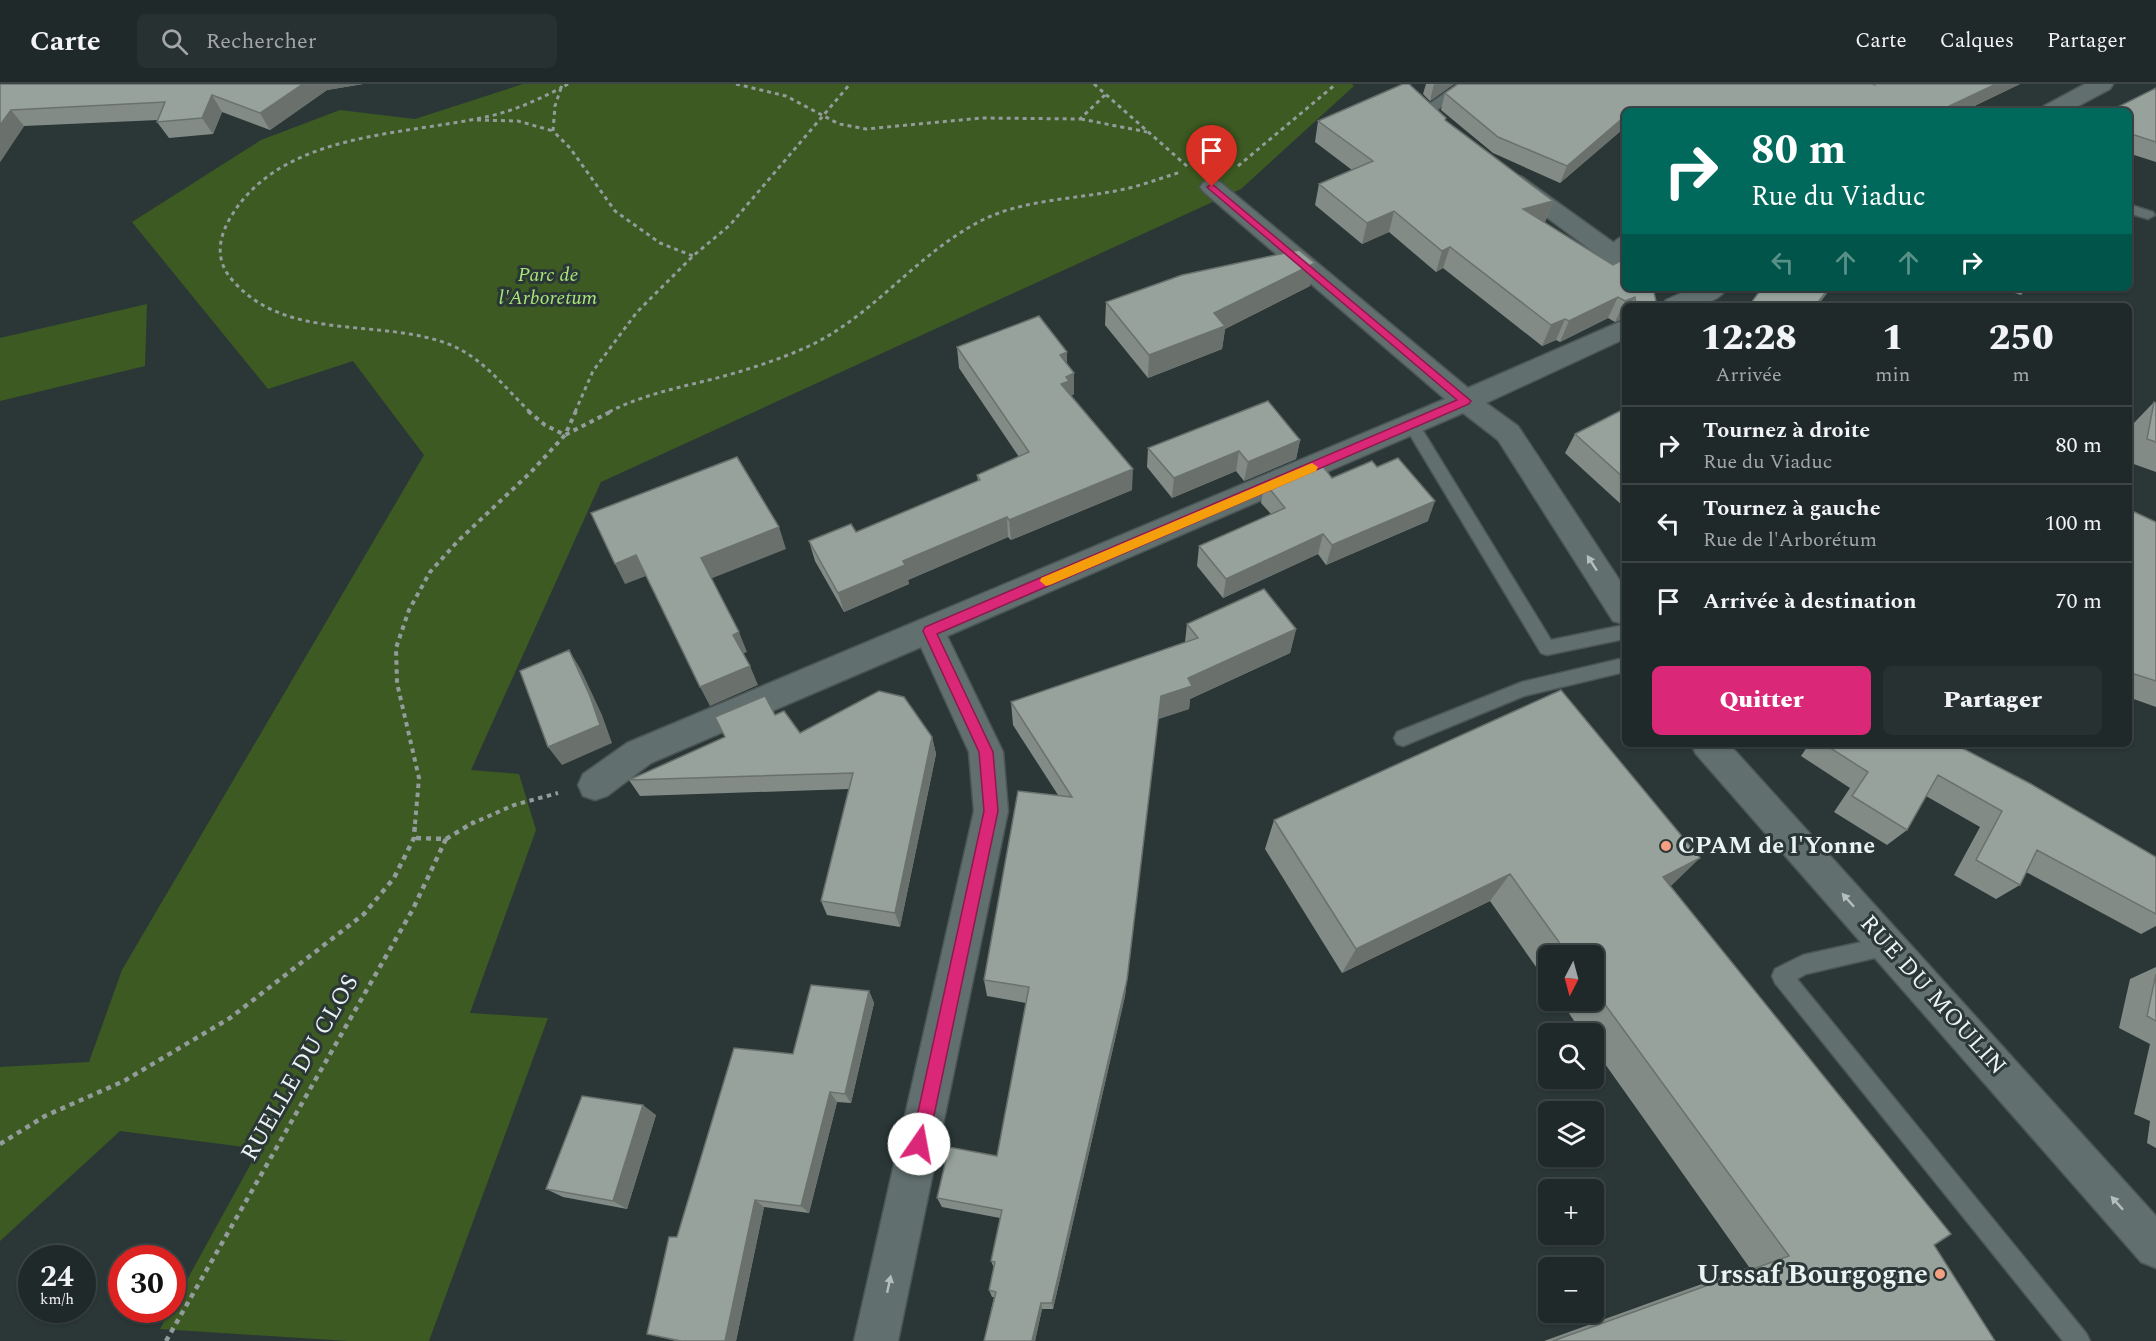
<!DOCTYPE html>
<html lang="fr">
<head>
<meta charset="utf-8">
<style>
	:root { --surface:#202929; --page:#283131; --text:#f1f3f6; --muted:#a2a6a8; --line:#3d4546; --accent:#db2777 }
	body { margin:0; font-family:Spectral,serif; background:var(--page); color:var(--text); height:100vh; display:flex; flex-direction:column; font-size:22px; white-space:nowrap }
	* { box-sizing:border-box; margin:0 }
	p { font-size:20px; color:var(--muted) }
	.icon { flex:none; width:33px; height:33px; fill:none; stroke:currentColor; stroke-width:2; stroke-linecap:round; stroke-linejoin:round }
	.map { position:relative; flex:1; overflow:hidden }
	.sheet { position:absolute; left:1622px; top:219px; width:510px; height:444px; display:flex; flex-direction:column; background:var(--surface); border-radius:9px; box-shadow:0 2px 4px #0004,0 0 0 2px var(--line) }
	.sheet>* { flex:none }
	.hud { position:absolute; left:1622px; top:24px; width:510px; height:183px; border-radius:9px; box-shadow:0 2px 4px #0004,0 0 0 2px var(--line); background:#00695c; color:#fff; overflow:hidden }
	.needle { width:39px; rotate:186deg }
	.controls { position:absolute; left:1538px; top:861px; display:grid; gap:12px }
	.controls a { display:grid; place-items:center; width:66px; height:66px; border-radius:9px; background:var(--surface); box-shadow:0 2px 4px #0004,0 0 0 2px var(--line); font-size:30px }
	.speed { position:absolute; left:18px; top:1161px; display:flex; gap:12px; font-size:30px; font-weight:700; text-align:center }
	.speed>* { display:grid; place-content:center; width:78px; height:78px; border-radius:50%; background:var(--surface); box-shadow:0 2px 4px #0004,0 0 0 2px var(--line); line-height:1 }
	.speed small { font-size:15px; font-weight:400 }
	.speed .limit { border:9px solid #d22; background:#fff; color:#111 }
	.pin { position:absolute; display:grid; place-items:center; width:51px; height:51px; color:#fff; margin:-62px -26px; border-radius:50% 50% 50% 0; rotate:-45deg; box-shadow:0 0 6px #0007 }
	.pin .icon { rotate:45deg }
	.me { position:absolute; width:66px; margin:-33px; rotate:12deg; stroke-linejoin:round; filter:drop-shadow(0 0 4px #0008) }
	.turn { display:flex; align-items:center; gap:21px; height:126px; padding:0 30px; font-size:27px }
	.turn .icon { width:78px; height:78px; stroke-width:2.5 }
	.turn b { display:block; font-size:42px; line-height:51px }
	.lanes { display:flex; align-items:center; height:57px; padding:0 30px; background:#0003; justify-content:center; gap:30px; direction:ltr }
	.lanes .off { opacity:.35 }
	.eta { display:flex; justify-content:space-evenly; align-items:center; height:102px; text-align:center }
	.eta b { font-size:36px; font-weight:800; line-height:42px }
	.cta { display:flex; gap:12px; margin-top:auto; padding:12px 30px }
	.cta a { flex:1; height:69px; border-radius:9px; background:var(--accent); color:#fff; font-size:24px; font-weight:800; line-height:69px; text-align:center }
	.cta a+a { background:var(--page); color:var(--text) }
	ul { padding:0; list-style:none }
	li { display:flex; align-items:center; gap:18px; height:78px; padding:0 30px; border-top:2px solid var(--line) }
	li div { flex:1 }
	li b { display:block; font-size:22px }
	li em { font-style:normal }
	header { display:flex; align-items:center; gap:36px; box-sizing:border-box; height:84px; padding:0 30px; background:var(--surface); border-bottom:2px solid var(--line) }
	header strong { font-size:28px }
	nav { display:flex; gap:33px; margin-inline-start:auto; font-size:21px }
	.search { width:420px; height:54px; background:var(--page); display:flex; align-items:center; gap:15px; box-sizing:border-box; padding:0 21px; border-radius:9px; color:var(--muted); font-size:22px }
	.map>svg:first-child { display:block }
</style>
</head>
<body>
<header>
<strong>Carte</strong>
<div class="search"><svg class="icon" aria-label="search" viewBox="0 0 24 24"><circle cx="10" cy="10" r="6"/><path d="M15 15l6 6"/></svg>Rechercher</div>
<nav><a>Carte</a><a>Calques</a><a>Partager</a></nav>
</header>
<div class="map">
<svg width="2156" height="1257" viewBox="0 0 2156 1257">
	<rect width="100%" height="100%" fill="#2b3737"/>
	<path fill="#3c5a21" d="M523,0H1352L1354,2L1241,105L601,398L471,686L519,690L536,746L470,929L548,934L429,1257H348L160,1245L259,1065L120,1047L0,1157V983L89,978L122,886L424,371L353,277L268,305L132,138L261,56L340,26L415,35Z
		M147,220L145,282L0,317V254Z"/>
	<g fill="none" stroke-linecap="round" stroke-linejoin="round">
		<defs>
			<path id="service" d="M1458,0H1472L1430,31H1422L1420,28L1422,25Z
				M2128,120L2153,128L2155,131L2148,135L2128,129Z
				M1624,152V164L1617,172H1607L1605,169C1610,162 1616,154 1624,152Z
				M1412,336L1417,337L1551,556L1624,541V555L1547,571L1541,569L1404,341L1407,337Z
				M1624,574V588L1524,612L1403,662L1397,660L1394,654L1397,648L1522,598Z
				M1889,852L1896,855L1899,862L1896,869L1806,890L1797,895L2086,1249L2090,1257H2063L1775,899L1772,892L1775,885L1803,871Z"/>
			<path id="minor" d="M2085,0H2113L2110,5L2069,27H2041L2044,22Z
				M1514,91L1522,93L1624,166V186L1615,184L1506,103L1502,98L1506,93Z
				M1212,96L1220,98L1468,304L1624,236V255L1486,319L1518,342L1624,503V540L1613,537L1498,356L1463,329L947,552L1003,668L1008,727L898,1257H854L974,727L969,668L921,563L651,679L607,712L595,716L583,712L578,701L583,690L627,659L1445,315L1204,108L1200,103L1204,98Z
				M1692,204H1727C1714,225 1683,222 1662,222L1666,216Z
				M1691,660H1729L2156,1132V1184L2141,1178L1696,670Z"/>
		</defs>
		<use href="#service" stroke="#4b5555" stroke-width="3"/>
		<use href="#minor" stroke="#4b5555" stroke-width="3"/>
		<path stroke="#939c9c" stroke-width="3" stroke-dasharray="4 4" stroke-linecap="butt" d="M568,0L561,4L555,22L553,47L570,64L615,127L660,159L693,172
			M736,0L786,12L839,40L866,45L982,34L1080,35L1106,10
			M1094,0L1188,83
			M1081,35L1147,48
			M477,36L518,37L553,47
			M1238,82L1336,0
			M530,328C505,304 484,275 451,261C381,233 289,259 234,198C216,179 217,158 229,136C279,47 403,52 490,32C516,26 537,16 561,4L562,0
			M575,328L593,287L637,228L693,172L730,141L850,0
			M609,328C642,311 677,304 713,295C744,287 778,276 807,263C872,233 913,174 975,140C1019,115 1072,116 1120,106C1141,102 1161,94 1181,88"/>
		<path stroke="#939c9c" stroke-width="4" stroke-dasharray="4.5 4.5" stroke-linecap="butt" d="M528,327L545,341L565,351L612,327
			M415,740L419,694L397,599L396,564L409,526L430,488L458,457L531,388L565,351L576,327
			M471,740L514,721L558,709"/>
		<path stroke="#939c9c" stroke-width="4.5" stroke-dasharray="5 5" stroke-linecap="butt" d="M446,755L474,738
			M0,1060L45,1032L124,997L230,934L364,830L394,794L414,754L415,738
			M166,1257L413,825L446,755L414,754"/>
		<use href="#service" fill="#626f6f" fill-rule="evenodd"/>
		<use href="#minor" fill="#626f6f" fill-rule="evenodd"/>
	</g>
	<path fill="#828b86" d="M0,0H363L327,6L270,46L222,28L213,50L169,54L157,38L158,36L24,42L0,78Z
		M1426,0H1454L1430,17L1423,10Z
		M1876,0H2020L1964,27H1624V46L1623,45L1560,99L1493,69L1441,26L1445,9L1875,1Z
		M2156,4V78L2128,69V27Z
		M1446,34L1445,36L1553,117L1545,138L1657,222H1624V234L1615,238L1608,234L1560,258L1556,256L1542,262L1443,184L1436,188L1389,148L1362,160L1315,121L1319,100L1352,86L1315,58L1318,37Z
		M1310,202L1225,245L1222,265L1148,294L1105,241L1106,218Z
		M1762,204H1831L1817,222H1749Z
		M1999,204H2027L2021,211Z
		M957,263L1067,279L1074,289V310L1071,312L1132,406L1011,456L1008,453L908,496L909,500L844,528L815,477L809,457L856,448L978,397L977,391L1019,373L959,284Z
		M2154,318L2156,319V388L2128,378V355L2132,341Z
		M1624,325V423L1565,369L1575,350Z
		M1300,356L1296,375L1244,397L1236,387L1172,414L1147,383L1148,364Z
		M1377,383L1428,437L1326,481L1318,470L1223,514L1197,482L1199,462L1271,430L1261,419L1265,399L1332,394Z
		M2128,425L2156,438V623L2128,613Z
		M1187,540L1296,545L1290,569L1190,615L1189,625L1158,635L1125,912L1053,1225H1042L1035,1257H984L994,1213H992L989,1206L994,1184L991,1177L1000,1134L942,1123L937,1114L997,1072L1026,919L987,912L984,896L1058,711L1013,641L1011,618L1185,558Z
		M775,631L800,649L932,653L936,670L900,843L827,831L821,817L849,705L640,712L629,696Z
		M1803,660H1963L1960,663L2156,773V842L2141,850L2026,788L2020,801L1996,815L1954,791L1980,743L1926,712L1907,746L1887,761L1834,728L1850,704L1801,672L1807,663Z
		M1274,736L1671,803L1934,1161L1995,1257H1544L1749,1183L1593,963V950H1583L1560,916H1593V872H1548V900L1490,817L1342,889L1265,765Z
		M2156,883V1064L2147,1059L2150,1037L2134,1030L2150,960L2119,944L2130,895Z
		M869,907L874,919L851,1019L837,1018L809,1129L764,1123L736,1257H676L647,1250L677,1153Z
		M656,1031L627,1125L563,1113L546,1105Z"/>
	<path fill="#6a716d" d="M303,0H363L327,6L270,46L260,29Z
		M1434,0H1454L1430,17Z
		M1996,0H2020L1964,27H1939Z
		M212,11L222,28L213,50L202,34Z
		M11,26L24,42L0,78V41Z
		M1624,33V42L1623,45L1560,99L1567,82Z
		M1553,117L1545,138L1523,125Z
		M1394,127L1389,148L1362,160L1367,139Z
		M1450,163L1443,184L1436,188L1442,167Z
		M1315,179L1310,202L1225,245L1222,265L1148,294L1149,271L1214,229Z
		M1829,204H1831L1817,222H1815Z
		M1618,213L1608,234L1560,258L1569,237Z
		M1635,213L1630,222H1624V234L1615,238L1625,217Z
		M1565,235L1556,256L1542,262L1551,241Z
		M1067,268V289L1060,271Z
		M1074,289V310L1069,313L1061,300L1066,293Z
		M1300,356L1296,375L1244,397L1248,378Z
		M1239,367L1236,387L1172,414L1174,394Z
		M1133,385L1132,406L1011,456L1009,436Z
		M1435,417L1428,437L1326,481L1332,461Z
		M1007,433L1008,453L908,496L909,500L844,528L838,509L903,477Z
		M779,443L786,465L710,495L701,474Z
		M1323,450L1318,470L1223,514L1226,495Z
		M636,471L646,492L625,500L615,480Z
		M1296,545L1290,569L1190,615L1189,625L1158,635L1125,912L1053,1225L1052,1219L1161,612L1188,594Z
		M739,548L747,568L742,570L733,551Z
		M569,566L581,586L602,631L612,659L562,681L548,663Z
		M750,582L758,601L710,622L700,603Z
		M932,653L936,670L900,843L895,829Z
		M1700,774L1671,802L1663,793Z
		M1510,790L1490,817L1342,889L1356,865Z
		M869,907L874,919L851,1019L845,1010Z
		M830,1008L837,1018L809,1129L801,1122Z
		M643,1021L656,1031L627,1125L613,1117Z
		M755,1116L764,1123L736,1257H725Z
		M1041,1219L1042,1225L1035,1257H1032Z"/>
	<path fill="#97a29c" stroke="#6a716d" stroke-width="1.5" d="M0,0H303L260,29L212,11L202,34L157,38L165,18L11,26L0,41Z
		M1403,0H1409L1446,34L1445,36L1553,117L1523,125L1613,181L1624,175V204H1653L1657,222H1636L1635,213L1625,217L1618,213L1569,237L1565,235L1551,241L1450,163L1442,167L1394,127L1367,139L1319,100L1373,77L1318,37Z
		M1458,0H1872L1875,1L1876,0H1996L1939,27H1624V33L1567,82L1498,53L1445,9Z
		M2156,4V58L2128,49V27H2110Z
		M1299,166L1315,179L1214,229L1225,242L1149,271L1106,218L1182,191Z
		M1762,204H1829L1815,222H1760L1751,219Z
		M1039,232L1067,268L1060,271L1074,289L1066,293L1069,297L1061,300L1133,385L1009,436L1007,433L903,477L905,481L838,509L809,457L851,440L856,448L980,396L977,391L1029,368L957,263Z
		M1268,317L1300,356L1248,378L1239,367L1174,394L1148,364Z
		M2154,318L2156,319V358L2147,355Z
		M1624,325V394L1575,350Z
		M737,373L779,443L701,474L739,548L733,551L750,582L700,603L636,471L615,480L591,429Z
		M1398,374L1435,417L1332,461L1323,450L1226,495L1199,462L1285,424L1265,399L1318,376L1332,394L1372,377L1377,383Z
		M2128,425L2156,438V597L2128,588Z
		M1264,505L1296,545L1188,594L1192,602L1161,612L1127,896L1052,1219H1041L1032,1257H984L996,1208L989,1206L995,1178L991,1177L1002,1126L937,1114L949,1063L997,1072L1029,903L984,896L1018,707L1072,713L1011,618L1198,554L1187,540Z
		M569,566L590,612L600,641L548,663L520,587Z
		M1561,606L1700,774L1663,793L1951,1150L1934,1161L1995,1257H1553L1789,1172L1593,904V872H1569L1510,790L1356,865L1274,736Z
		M879,607L904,613L932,653L895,829L821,817L853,689L629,696L725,653L715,633L765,612L775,631L784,627L800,649Z
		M1824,660H1963L1960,663L2031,700L2156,773V830L2037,766L2020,801L1976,776L2002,727L1938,691L1907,746L1852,712L1868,688Z
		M2156,890V937L2147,932Z
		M811,901L869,907L845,1010L830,1008L801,1122L755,1116L725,1257H681L647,1250L669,1153H677L734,964L793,970Z
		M582,1012L643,1021L613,1117L546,1105Z"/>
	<defs><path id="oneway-solid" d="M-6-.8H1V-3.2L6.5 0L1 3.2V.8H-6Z" transform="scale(1.5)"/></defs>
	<g fill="#b4bebe">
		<use href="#oneway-solid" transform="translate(1592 479) rotate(-123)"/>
		<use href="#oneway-solid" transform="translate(1848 816) rotate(-132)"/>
		<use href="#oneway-solid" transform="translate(2117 1119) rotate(-132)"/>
		<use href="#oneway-solid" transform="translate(889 1200) rotate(-78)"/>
	</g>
	<path fill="#db2777" stroke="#8e194d" stroke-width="1.5" d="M1212,100L1471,317L1469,320L937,550L993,668L998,727L928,1060L925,1066L919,1068L913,1066L911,1060L984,727L979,668L923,547L925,543L1457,316L1209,105L1207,103Z"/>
	<path fill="#f59e0b" d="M1312,379L1318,383L1316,387L1050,501L1046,502L1040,497L1041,494Z"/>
	<g fill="#f39f82" stroke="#2b3737" stroke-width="2">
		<circle cx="1666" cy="762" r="6"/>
		<circle cx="1940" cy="1190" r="6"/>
	</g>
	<g text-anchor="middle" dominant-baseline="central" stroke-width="6" stroke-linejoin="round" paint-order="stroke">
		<g font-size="20" font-style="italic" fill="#a9e678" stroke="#2b3737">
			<text x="548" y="191">Parc de<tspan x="548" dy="23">l'Arboretum</tspan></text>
		</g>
		<g font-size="24" font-weight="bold" fill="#ebf2f2" stroke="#2b3737" text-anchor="start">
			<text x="1678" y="762">CPAM de l'Yonne</text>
		</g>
		<g font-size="24" fill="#ebf2f2" stroke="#2b3737">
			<text transform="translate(1933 911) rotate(48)">RUE DU MOULIN</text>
			<text transform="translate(300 984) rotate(-60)">RUELLE DU CLOS</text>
		</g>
		<g font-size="28" font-weight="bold" fill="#ebf2f2" stroke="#2b3737" text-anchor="end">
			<text x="1928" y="1190">Urssaf Bourgogne</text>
		</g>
	</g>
</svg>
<div class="controls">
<a><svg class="needle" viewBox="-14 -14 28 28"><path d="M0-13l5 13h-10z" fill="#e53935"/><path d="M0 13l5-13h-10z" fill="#a2a6a8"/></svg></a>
<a><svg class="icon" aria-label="search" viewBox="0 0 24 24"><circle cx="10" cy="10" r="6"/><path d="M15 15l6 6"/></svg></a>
<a><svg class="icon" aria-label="layers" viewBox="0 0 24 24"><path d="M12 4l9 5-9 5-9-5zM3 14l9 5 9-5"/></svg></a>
<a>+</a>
<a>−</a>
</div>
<div class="speed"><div>24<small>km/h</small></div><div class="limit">30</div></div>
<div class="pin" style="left:1212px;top:103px;background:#d93025"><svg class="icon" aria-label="arrive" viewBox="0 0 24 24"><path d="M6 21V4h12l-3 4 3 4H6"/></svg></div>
<svg class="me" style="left:919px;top:1060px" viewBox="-20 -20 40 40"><circle r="19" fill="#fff"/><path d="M0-13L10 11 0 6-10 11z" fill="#db2777"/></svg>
<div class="hud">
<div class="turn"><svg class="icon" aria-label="right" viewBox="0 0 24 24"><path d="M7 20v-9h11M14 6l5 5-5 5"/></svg><div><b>80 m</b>Rue du Viaduc</div></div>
<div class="lanes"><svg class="icon off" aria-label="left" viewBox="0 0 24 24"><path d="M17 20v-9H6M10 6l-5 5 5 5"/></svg><svg class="icon off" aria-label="ahead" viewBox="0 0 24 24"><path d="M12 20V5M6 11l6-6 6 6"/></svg><svg class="icon off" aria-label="ahead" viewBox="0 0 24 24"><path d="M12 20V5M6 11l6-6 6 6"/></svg><svg class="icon" aria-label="right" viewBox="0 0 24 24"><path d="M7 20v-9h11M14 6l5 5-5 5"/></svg></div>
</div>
<section class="sheet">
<div class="eta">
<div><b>12:28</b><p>Arrivée</p></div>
<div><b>1</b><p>min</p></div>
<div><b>250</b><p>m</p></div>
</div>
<ul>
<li><svg class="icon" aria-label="right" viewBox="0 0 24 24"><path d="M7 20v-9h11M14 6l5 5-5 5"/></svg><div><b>Tournez à droite</b><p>Rue du Viaduc</p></div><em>80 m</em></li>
<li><svg class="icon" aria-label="left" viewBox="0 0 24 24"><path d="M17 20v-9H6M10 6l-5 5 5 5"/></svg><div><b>Tournez à gauche</b><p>Rue de l'Arborétum</p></div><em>100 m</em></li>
<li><svg class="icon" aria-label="arrive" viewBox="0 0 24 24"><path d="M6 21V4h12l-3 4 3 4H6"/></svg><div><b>Arrivée à destination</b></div><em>70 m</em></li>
</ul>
<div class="cta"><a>Quitter</a><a>Partager</a></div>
</section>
</div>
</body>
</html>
